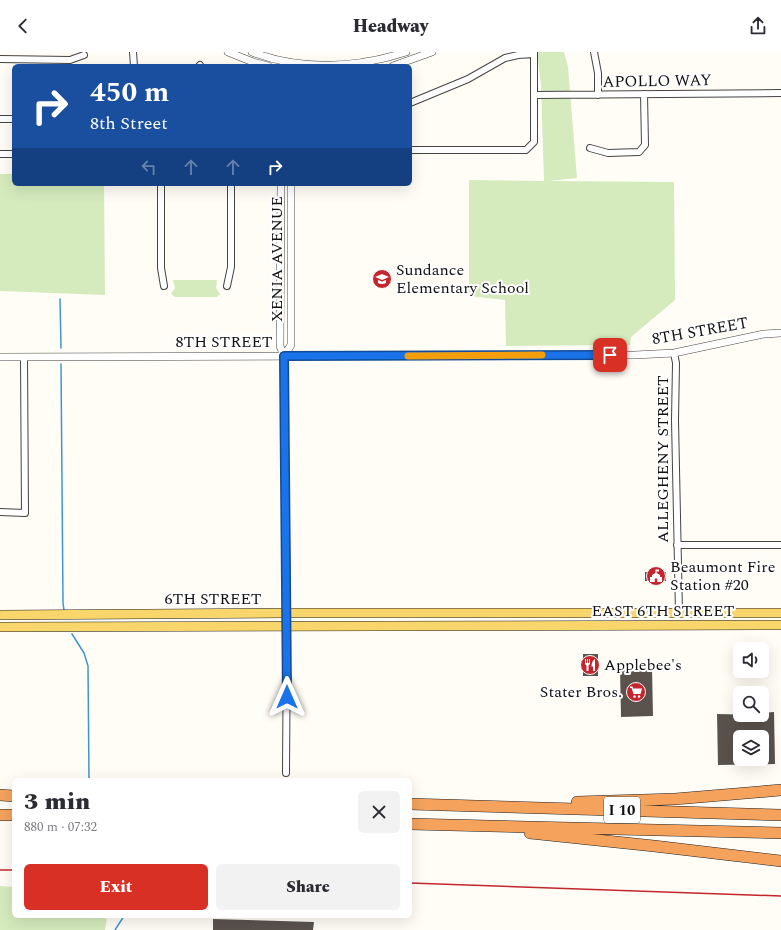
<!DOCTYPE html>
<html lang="en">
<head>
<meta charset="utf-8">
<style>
	:root { --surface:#fff; --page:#f2f2f3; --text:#2b2b33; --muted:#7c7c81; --accent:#d93025 }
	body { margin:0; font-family:Spectral,serif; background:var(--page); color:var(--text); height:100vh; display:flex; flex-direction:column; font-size:15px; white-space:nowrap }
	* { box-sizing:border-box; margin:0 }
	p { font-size:13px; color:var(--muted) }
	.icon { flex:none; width:22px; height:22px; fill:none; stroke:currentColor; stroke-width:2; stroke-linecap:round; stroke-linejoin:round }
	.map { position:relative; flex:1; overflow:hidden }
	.details { position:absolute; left:12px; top:726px; width:400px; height:140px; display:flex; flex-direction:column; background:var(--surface); border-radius:6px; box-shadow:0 4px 16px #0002 }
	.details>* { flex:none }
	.top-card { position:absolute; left:12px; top:12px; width:400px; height:122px; border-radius:6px; box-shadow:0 4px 16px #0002; background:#1a4fa0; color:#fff; overflow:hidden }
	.tools { position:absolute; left:733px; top:590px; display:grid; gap:8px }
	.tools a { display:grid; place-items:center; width:36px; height:36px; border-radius:6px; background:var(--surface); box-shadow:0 4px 16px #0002; font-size:20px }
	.pin { position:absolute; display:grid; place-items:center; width:34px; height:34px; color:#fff; margin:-17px; border-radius:8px; box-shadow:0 2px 6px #0006 }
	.me { position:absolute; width:44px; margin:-22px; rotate:0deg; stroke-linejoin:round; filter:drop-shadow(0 0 3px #0008) }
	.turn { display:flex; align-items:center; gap:14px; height:84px; padding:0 12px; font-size:18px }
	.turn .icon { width:52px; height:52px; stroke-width:2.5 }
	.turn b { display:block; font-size:28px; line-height:34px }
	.lanes { display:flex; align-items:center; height:38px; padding:0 12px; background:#0003; justify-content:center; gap:20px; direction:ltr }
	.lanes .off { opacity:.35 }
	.round { display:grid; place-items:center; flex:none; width:42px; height:42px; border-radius:6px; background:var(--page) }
	.summary { display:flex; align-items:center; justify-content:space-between; height:68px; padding:0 12px }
	h1 { font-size:24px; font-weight:800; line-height:30px }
	.button { display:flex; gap:8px; margin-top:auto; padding:8px 12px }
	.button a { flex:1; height:46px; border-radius:6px; background:var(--accent); color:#fff; font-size:16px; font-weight:800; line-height:46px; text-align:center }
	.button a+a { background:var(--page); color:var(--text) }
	header { display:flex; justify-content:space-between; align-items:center; height:52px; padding:0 12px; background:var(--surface); font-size:18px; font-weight:800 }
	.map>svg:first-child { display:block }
</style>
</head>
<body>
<header><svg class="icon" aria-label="back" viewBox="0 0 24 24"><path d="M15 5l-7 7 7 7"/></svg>Headway<svg class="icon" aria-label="share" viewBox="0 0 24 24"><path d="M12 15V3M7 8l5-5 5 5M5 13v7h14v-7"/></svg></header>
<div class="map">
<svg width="781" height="878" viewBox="0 0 781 878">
	<rect width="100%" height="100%" fill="#fffdf5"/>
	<path fill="#d5ebbd" d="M537,0H564L568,15L577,126L549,129L674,130L675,248L631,285L630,293L506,294L505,248L469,244V128L544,129L541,33Z
		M0,122H14V132H104L105,243L0,239Z
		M173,228H217L216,236L220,242L217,245H175L171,242L175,236Z
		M0,834L14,835V864H107L105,878H0Z"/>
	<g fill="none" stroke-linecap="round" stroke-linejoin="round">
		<path stroke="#3f96cf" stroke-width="1.5" d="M60,247L61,296
			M61,312L63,551L64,558
			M72,582L84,601L88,614L89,728
			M115,878L124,864"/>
	</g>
	<path fill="#5a524d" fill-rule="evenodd" d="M645,520H666V529H645Z
		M583,602H598V624H583Z
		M652,616L653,664L621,665L620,617Z
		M774,660L775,712L718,713L717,662L762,663V661ZM740,685H762V707H740Z
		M213,867L314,870L313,878H213Z"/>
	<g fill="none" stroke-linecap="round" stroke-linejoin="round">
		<defs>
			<path id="minor" d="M133,0L134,14
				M594,0L598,21V43
				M0,7L70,8L84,3
				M199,14L200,13
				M534,43L781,41
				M410,51L468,27L505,6L518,3L534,2
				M0,67H14
				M590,96L608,101L639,100L645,93L644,42
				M410,98H526L534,90V0
				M0,102H14
				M161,132V216L164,234
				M227,234L231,215V132
				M674,301L676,311L675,368L679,561
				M0,460L25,461L24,305
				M677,493H781
				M286,721L287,574"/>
			<path id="tertiary" d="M228,0L253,10L268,14
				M252,0C300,19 358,16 406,0
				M393,14L432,0
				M281,132L280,294L284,304L287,574
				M284,304L291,293V132
				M0,305L635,303L674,301L764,282L781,281"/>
			<path id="primary" d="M0,563L287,561H781
				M0,575L781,573"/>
			<path id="motorway" d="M0,743L14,744
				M577,750L675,747L781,738
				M410,752L781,763
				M0,763H14
				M410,772L781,781
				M530,781L654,794L781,809"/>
		</defs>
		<use href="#minor" stroke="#444" stroke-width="8"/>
		<use href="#tertiary" stroke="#444" stroke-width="8"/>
		<use href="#primary" stroke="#222" stroke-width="10"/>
		<use href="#motorway" stroke="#222" stroke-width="12"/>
		<use href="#minor" stroke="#fff" stroke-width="6"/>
		<use href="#tertiary" stroke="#fff" stroke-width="7"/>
		<use href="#primary" stroke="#f9d66b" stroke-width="9"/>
		<use href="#motorway" stroke="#f5a25d" stroke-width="11"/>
		<path stroke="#c4262e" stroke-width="1.5" d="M0,818H14
			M410,831L781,844"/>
	</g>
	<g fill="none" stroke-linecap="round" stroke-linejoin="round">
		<defs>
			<path id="route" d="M287,645L284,304L610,303"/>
		</defs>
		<use href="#route" stroke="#114b97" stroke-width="10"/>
		<use href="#route" stroke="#1a73e8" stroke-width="7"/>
		<path stroke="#f59e0b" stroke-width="7" d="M408,304L542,303"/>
	</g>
	<defs>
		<symbol id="school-disc" viewBox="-11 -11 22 22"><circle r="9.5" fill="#c4262e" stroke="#fff"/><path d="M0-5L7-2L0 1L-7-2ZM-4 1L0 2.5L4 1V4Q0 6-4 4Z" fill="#fff"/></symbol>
		<symbol id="civic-disc" viewBox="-11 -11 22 22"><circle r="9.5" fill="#c4262e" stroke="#fff"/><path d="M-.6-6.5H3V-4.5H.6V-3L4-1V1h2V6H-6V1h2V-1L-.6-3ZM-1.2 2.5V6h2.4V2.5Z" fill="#fff"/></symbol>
		<symbol id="restaurant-disc" viewBox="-11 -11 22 22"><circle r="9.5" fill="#c4262e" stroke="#fff"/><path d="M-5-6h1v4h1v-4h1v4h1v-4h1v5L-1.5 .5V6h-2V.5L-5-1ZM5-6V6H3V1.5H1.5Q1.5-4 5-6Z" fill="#fff"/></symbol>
		<symbol id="supermarket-disc" viewBox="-11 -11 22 22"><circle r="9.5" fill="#c4262e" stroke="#fff"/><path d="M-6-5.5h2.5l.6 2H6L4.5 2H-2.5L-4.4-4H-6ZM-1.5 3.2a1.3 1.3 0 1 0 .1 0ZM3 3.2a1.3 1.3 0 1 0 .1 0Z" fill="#fff"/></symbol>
	</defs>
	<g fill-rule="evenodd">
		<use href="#school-disc" x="371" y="216" width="22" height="22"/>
		<use href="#civic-disc" x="645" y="513" width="22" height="22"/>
		<use href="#restaurant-disc" x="579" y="602" width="22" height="22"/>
		<use href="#supermarket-disc" x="625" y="629" width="22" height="22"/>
	</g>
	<g text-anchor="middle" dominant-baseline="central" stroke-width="4" stroke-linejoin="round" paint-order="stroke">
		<rect fill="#fff" stroke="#585858" stroke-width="1" x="604" y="745" width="36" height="26" rx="3"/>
		<g font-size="15" font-weight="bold" fill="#111">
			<text x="622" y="758">I 10</text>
		</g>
		<g font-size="16" fill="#111" stroke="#fff">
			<text transform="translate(657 29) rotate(-1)">APOLLO WAY</text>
			<text transform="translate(277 207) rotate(-90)">XENIA AVENUE</text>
			<text transform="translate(700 279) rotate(-10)">8TH STREET</text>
			<text x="224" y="290">8TH STREET</text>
			<text transform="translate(663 407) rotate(-90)">ALLEGHENY STREET</text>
			<text x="213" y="547">6TH STREET</text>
			<text x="663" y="559">EAST 6TH STREET</text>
		</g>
		<g font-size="16" fill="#111" stroke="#fff" text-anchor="start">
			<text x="396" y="218">Sundance<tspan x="396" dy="18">Elementary School</tspan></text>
			<text x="670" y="515">Beaumont Fire<tspan x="670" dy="18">Station #20</tspan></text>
			<text x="604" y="613">Applebee's</text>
			<text x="622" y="640" text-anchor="end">Stater Bros.</text>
		</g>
	</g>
</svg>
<div class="tools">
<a><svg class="icon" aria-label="sound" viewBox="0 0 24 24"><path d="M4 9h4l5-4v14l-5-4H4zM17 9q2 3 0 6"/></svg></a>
<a><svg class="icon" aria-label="search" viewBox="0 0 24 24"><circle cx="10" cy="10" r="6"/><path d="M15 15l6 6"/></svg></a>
<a><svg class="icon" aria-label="layers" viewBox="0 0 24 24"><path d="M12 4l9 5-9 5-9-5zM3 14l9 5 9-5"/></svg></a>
</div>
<div class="pin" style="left:610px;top:303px;background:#d93025"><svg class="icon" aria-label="arrive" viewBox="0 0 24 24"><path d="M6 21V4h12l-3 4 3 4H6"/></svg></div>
<svg class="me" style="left:287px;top:645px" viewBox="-20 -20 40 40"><path d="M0-17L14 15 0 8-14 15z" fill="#1a73e8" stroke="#fff" stroke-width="4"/></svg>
<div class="top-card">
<div class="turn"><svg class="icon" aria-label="right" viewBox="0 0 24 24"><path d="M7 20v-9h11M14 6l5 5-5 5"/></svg><div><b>450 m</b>8th Street</div></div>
<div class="lanes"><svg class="icon off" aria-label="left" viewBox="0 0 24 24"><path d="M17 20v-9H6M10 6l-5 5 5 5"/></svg><svg class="icon off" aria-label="ahead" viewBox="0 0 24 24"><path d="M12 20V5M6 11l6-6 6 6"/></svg><svg class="icon off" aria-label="ahead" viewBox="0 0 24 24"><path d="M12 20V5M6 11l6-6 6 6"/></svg><svg class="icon" aria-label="right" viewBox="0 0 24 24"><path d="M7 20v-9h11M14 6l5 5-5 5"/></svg></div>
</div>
<section class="details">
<div class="summary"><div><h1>3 min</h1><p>880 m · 07:32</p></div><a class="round"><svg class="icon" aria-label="close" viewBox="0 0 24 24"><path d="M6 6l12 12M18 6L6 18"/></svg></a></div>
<div class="button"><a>Exit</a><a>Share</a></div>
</section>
</div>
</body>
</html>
